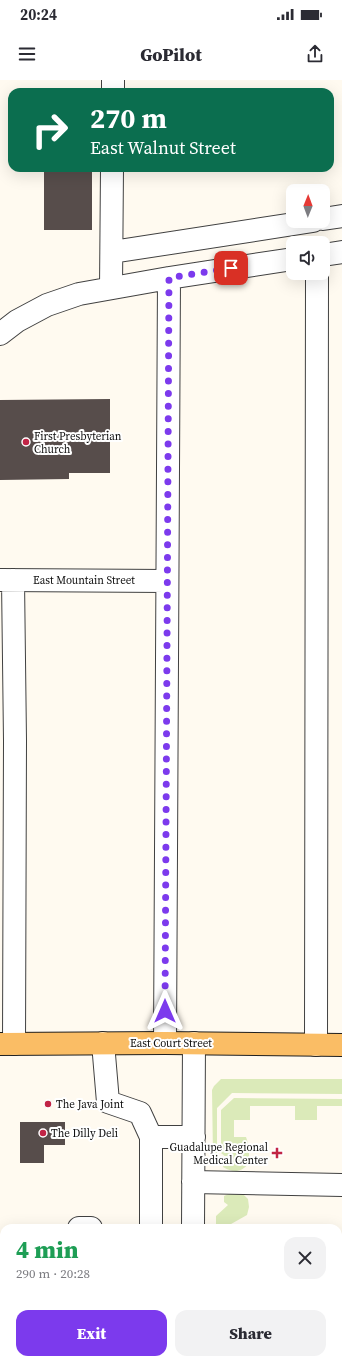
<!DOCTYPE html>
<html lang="en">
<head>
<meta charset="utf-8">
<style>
	:root { --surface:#fff; --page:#f2f2f3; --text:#2b2b33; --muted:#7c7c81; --accent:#7c3aed }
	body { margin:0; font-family:"Source Serif 4",serif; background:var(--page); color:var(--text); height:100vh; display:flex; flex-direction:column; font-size:15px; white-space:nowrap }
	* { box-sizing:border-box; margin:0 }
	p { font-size:13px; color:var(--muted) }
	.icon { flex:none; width:22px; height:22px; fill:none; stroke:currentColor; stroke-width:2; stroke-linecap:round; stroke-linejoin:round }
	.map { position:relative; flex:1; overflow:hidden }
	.details { position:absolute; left:0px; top:1144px; width:342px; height:140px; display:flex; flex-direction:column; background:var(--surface); border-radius:12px 12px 0 0; box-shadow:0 4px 16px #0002 }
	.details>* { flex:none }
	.banner { position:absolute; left:8px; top:8px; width:326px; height:84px; border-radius:12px; box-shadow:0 4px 16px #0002; background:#0b6e4f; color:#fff; overflow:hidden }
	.needle { width:26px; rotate:1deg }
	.controls { position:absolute; left:286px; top:104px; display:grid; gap:8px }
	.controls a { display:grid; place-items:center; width:44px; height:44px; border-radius:8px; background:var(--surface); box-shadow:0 4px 16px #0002; font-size:20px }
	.pin { position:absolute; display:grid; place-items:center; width:34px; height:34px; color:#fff; margin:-17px; border-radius:8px; box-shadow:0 2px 6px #0006 }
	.me { position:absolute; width:44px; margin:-22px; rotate:0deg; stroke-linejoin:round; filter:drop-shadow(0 0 3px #0008) }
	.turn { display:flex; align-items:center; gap:14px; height:84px; padding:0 16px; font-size:18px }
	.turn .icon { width:52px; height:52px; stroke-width:2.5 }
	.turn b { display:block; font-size:28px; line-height:34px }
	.round { display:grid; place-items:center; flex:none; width:42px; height:42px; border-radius:12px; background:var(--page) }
	.overview { display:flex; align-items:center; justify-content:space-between; height:68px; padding:0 16px }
	h1 { font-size:24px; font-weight:800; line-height:30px; color:#1e9e55 }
	.action { display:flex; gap:8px; margin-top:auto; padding:8px 16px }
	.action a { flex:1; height:46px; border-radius:12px; background:var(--accent); color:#fff; font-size:16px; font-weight:800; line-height:46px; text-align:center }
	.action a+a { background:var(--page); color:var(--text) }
	.status { display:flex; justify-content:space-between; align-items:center; height:28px; padding:0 20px; background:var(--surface); direction:ltr }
	.status svg { height:11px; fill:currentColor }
	header { display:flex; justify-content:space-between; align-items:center; height:52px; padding:0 16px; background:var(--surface); font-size:18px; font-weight:800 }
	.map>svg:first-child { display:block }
</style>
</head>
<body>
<div class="status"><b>20:24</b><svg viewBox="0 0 49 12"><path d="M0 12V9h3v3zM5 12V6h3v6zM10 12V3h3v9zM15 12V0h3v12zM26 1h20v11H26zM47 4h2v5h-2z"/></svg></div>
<header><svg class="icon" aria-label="menu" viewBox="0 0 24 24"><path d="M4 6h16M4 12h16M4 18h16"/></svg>GoPilot<svg class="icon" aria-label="share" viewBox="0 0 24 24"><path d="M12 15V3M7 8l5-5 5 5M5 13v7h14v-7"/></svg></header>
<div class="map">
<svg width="342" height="1284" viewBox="0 0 342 1284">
	<rect width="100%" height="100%" fill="#fffaf0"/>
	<path fill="#dbeab9" d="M221,999H342V1014L232,1013L217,1028V1076L213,1077L212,1010L214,1006Z
		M234,1018L342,1019V1026H317V1040H295V1026H250V1040H234V1057H246L249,1066V1083C241,1093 233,1093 223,1087L226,1077L221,1073V1030Z
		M233,1112L242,1113L248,1119L249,1127L247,1135L224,1148H216V1136L228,1125L224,1122V1116Z"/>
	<path fill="#574d4b" d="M44,88H92V150H44Z
		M110,319V393H69V399L0,400V320Z
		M20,1042H65V1065H44V1083H20Z
		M338,1191H342V1268L338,1267Z
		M257,1280H316L315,1284H257Z"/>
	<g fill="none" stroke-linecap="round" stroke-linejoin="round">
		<defs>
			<path id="minor" d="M113,12V0
				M323,139L342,136
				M112,172L313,141
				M323,175L342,172
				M111,208L112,88
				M0,254L17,241L47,225L79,214L169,198L293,179
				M0,500L167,501
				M13,500L15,661L14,964
				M103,963L108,1022L140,1033L151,1057V1148
				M165,963L169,198
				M316,965L317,193
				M151,1057H194
				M193,1102L342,1105
				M79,1148H91
				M193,1148L194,963
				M191,1284V1280"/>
			<path id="major" d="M0,964L165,963L342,965"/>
		</defs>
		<use href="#minor" stroke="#414141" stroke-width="24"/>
		<use href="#major" stroke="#1f1f1f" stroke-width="24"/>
		<use href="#minor" stroke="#fff" stroke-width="22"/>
		<use href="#major" stroke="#fabd65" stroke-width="22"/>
	</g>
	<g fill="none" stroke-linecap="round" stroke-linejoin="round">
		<path stroke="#7c3aed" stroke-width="7" stroke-dasharray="0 12.6" d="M165,931L169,198L231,188"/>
	</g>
	<g fill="#c12446" stroke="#fff" stroke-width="1.5">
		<circle cx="26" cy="362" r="4"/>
		<circle cx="48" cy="1024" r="4"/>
		<circle cx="43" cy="1053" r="4"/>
		<path d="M275 1067h4v4h4v4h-4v4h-4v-4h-4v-4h4z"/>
	</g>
	<g text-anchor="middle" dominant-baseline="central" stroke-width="4" stroke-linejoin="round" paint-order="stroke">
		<g font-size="11" fill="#0e0e0e" stroke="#fff" text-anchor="start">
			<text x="34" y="356">First Presbyterian<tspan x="34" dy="13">Church</tspan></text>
			<text x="56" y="1024">The Java Joint</text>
			<text x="51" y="1053">The Dilly Deli</text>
			<text x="268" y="1067" text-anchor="end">Guadalupe Regional<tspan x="268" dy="13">Medical Center</tspan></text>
		</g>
		<g font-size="11" fill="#0e0e0e" stroke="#fff">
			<text x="84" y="500">East Mountain Street</text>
			<text x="171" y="963">East Court Street</text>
		</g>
	</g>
</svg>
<div class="controls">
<a><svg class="needle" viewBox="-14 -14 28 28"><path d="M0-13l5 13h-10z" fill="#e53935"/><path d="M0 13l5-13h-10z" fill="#7c7c81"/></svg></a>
<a><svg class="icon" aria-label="sound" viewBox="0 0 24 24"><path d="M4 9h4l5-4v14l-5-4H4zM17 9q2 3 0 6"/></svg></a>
</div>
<div class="pin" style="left:231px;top:188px;background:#d93025"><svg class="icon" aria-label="arrive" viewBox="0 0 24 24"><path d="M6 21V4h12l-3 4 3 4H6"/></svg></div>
<svg class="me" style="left:165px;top:931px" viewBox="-20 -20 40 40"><path d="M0-17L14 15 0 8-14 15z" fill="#7c3aed" stroke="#fff" stroke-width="4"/></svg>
<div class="banner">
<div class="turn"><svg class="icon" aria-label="right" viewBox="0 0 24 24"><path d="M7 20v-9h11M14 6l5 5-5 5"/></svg><div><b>270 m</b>East Walnut Street</div></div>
</div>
<section class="details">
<div class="overview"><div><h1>4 min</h1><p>290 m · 20:28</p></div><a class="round"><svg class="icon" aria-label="close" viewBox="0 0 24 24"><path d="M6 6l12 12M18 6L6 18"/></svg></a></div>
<div class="action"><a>Exit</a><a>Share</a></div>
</section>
</div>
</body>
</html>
